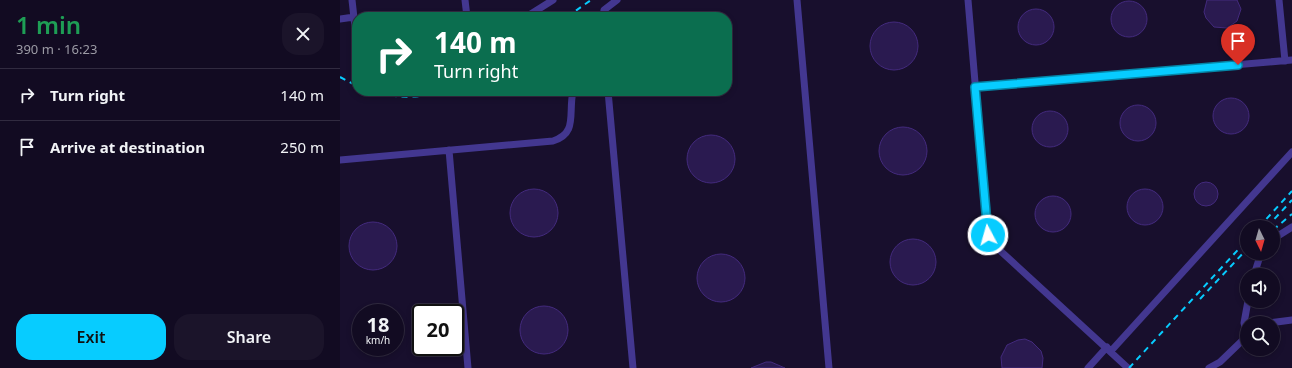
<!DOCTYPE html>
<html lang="en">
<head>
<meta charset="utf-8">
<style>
	:root { --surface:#120b22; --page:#1b142a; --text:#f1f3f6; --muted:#9c9ba5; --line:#312b40; --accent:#07ccff }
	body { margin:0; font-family:"Noto Sans",sans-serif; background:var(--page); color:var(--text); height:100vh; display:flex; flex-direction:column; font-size:15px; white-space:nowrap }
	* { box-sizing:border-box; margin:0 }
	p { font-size:13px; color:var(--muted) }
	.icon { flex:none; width:22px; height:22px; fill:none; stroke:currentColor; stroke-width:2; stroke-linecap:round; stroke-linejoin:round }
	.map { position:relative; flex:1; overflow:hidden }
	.drawer { display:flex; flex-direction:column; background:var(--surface); width:340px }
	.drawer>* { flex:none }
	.hud { position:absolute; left:12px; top:12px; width:380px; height:84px; border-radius:16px; box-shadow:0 2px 6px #0003,0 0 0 1px var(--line); background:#0b6e4f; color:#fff; overflow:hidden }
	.needle { width:26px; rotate:175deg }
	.controls { position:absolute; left:900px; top:220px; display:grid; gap:8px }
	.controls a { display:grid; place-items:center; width:40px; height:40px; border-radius:50%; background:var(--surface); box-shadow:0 2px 6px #0003,0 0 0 1px var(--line); font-size:20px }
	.speed { position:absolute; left:12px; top:304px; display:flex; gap:8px; font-size:20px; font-weight:700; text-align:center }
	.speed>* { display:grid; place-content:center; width:52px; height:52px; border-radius:50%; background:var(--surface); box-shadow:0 2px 6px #0003,0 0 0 1px var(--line); line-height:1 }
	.speed small { font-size:10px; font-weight:400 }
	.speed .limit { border:2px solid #111; border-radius:6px; background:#fff; color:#111 }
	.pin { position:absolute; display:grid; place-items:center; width:34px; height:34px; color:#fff; margin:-41px -17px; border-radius:50% 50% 50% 0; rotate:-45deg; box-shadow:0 0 4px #0007 }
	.pin .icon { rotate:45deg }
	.me { position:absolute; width:44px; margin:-22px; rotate:354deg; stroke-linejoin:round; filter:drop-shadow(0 0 3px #0008) }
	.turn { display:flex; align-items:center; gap:14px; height:84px; padding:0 16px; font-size:18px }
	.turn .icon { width:52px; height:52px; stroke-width:2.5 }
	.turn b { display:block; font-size:28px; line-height:34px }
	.round { display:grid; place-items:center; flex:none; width:42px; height:42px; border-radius:16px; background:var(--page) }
	.headline { display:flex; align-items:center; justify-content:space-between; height:68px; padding:0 16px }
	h1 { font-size:24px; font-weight:600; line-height:30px; color:#1e9e55 }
	.action { display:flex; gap:8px; margin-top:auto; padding:8px 16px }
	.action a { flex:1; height:46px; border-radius:16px; background:var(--accent); color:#111; font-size:16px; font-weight:600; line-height:46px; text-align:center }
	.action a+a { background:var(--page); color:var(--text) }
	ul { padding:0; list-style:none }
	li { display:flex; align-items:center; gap:12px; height:52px; padding:0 16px; border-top:1px solid var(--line) }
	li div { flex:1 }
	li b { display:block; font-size:15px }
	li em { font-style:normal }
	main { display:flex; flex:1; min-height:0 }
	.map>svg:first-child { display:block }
</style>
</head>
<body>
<main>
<section class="drawer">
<div class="headline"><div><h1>1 min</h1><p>390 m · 16:23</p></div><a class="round"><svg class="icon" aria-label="close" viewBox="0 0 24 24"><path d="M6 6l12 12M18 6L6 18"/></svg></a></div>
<ul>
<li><svg class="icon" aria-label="right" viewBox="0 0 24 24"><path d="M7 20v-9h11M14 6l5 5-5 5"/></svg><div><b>Turn right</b></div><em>140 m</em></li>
<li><svg class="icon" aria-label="arrive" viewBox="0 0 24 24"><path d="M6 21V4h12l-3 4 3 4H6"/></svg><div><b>Arrive at destination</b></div><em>250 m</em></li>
</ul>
<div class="action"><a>Exit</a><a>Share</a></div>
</section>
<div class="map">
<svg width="952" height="368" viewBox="0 0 952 368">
	<rect width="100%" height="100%" fill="#180f2d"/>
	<path fill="#2a1a50" stroke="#432a7d" d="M867,0H897L901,9L897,21L887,28L874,27L866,18L864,12Z
		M771 19a18 18 0 1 1 36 0a18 18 0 1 1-36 0Z
		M678 27a18 18 0 1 1 36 0a18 18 0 1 1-36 0Z
		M530 46a24 24 0 1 1 48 0a24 24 0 1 1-48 0Z
		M873 116a18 18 0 1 1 36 0a18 18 0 1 1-36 0Z
		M780 123a18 18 0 1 1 36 0a18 18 0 1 1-36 0Z
		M692 129a18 18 0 1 1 36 0a18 18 0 1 1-36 0Z
		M539 151a24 24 0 1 1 48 0a24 24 0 1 1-48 0Z
		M347 159a24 24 0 1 1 48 0a24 24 0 1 1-48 0Z
		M854 194a12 12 0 1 1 24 0a12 12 0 1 1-24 0Z
		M787 207a18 18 0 1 1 36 0a18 18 0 1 1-36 0Z
		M170 213a24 24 0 1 1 48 0a24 24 0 1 1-48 0Z
		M695 214a18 18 0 1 1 36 0a18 18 0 1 1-36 0Z
		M9 246a24 24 0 1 1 48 0a24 24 0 1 1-48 0Z
		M550 262a23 23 0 1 1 46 0a23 23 0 1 1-46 0Z
		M357 278a24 24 0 1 1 48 0a24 24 0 1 1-48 0Z
		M180 330a24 24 0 1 1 48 0a24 24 0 1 1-48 0Z
		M685,339L692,342L701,351L703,358L702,368H662L661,357L667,345L678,340Z
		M426,362H431L445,368H411Z"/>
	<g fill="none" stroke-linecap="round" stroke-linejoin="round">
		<path stroke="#433790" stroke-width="7" d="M12,0L17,45
			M125,0L127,17
			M457,0L489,368
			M628,0L648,235L654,245L788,368
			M939,0L945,61
			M186,17L213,0
			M263,17L264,10L277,0
			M0,19L14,17
			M635,87L952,60
			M268,91L293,368
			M109,150L128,368
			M0,160L213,141C238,133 228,114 233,91
			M933,239L952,227
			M914,275L921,253
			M929,323L952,320
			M907,335L904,323L908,301
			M771,351L952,152
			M748,368L767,347
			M869,368L880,362L907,336"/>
		<path stroke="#07ccff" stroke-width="2" stroke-dasharray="6 5" stroke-linecap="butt" d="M227,17L251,0
			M0,77L17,86
			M29,91C56,99 83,98 110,91
			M919,227L952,191
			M927,227L952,200
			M933,230L952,214
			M860,299L907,249
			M789,368L907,240"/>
	</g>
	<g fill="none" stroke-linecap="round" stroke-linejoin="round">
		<defs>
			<path id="route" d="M648,235L635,87L898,65"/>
		</defs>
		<use href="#route" stroke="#0585a6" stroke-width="10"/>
		<use href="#route" stroke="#07ccff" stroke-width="7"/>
	</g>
</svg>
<div class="controls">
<a><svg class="needle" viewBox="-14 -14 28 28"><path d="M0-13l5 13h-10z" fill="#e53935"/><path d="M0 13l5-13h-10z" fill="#9c9ba5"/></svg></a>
<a><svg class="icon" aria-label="sound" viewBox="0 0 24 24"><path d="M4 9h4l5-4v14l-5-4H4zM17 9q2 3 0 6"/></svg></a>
<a><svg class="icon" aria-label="search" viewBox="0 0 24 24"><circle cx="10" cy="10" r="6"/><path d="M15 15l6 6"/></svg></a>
</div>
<div class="speed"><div>18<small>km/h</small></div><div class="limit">20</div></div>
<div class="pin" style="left:898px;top:65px;background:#d93025"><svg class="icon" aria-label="arrive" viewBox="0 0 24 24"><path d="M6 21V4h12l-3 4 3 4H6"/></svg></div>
<svg class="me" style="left:648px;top:235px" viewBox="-20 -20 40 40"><circle r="17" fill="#07ccff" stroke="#fff" stroke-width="3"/><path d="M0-11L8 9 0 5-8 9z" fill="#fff"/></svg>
<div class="hud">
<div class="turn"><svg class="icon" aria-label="right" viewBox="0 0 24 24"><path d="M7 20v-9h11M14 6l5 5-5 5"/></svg><div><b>140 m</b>Turn right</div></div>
</div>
</div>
</main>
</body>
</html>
